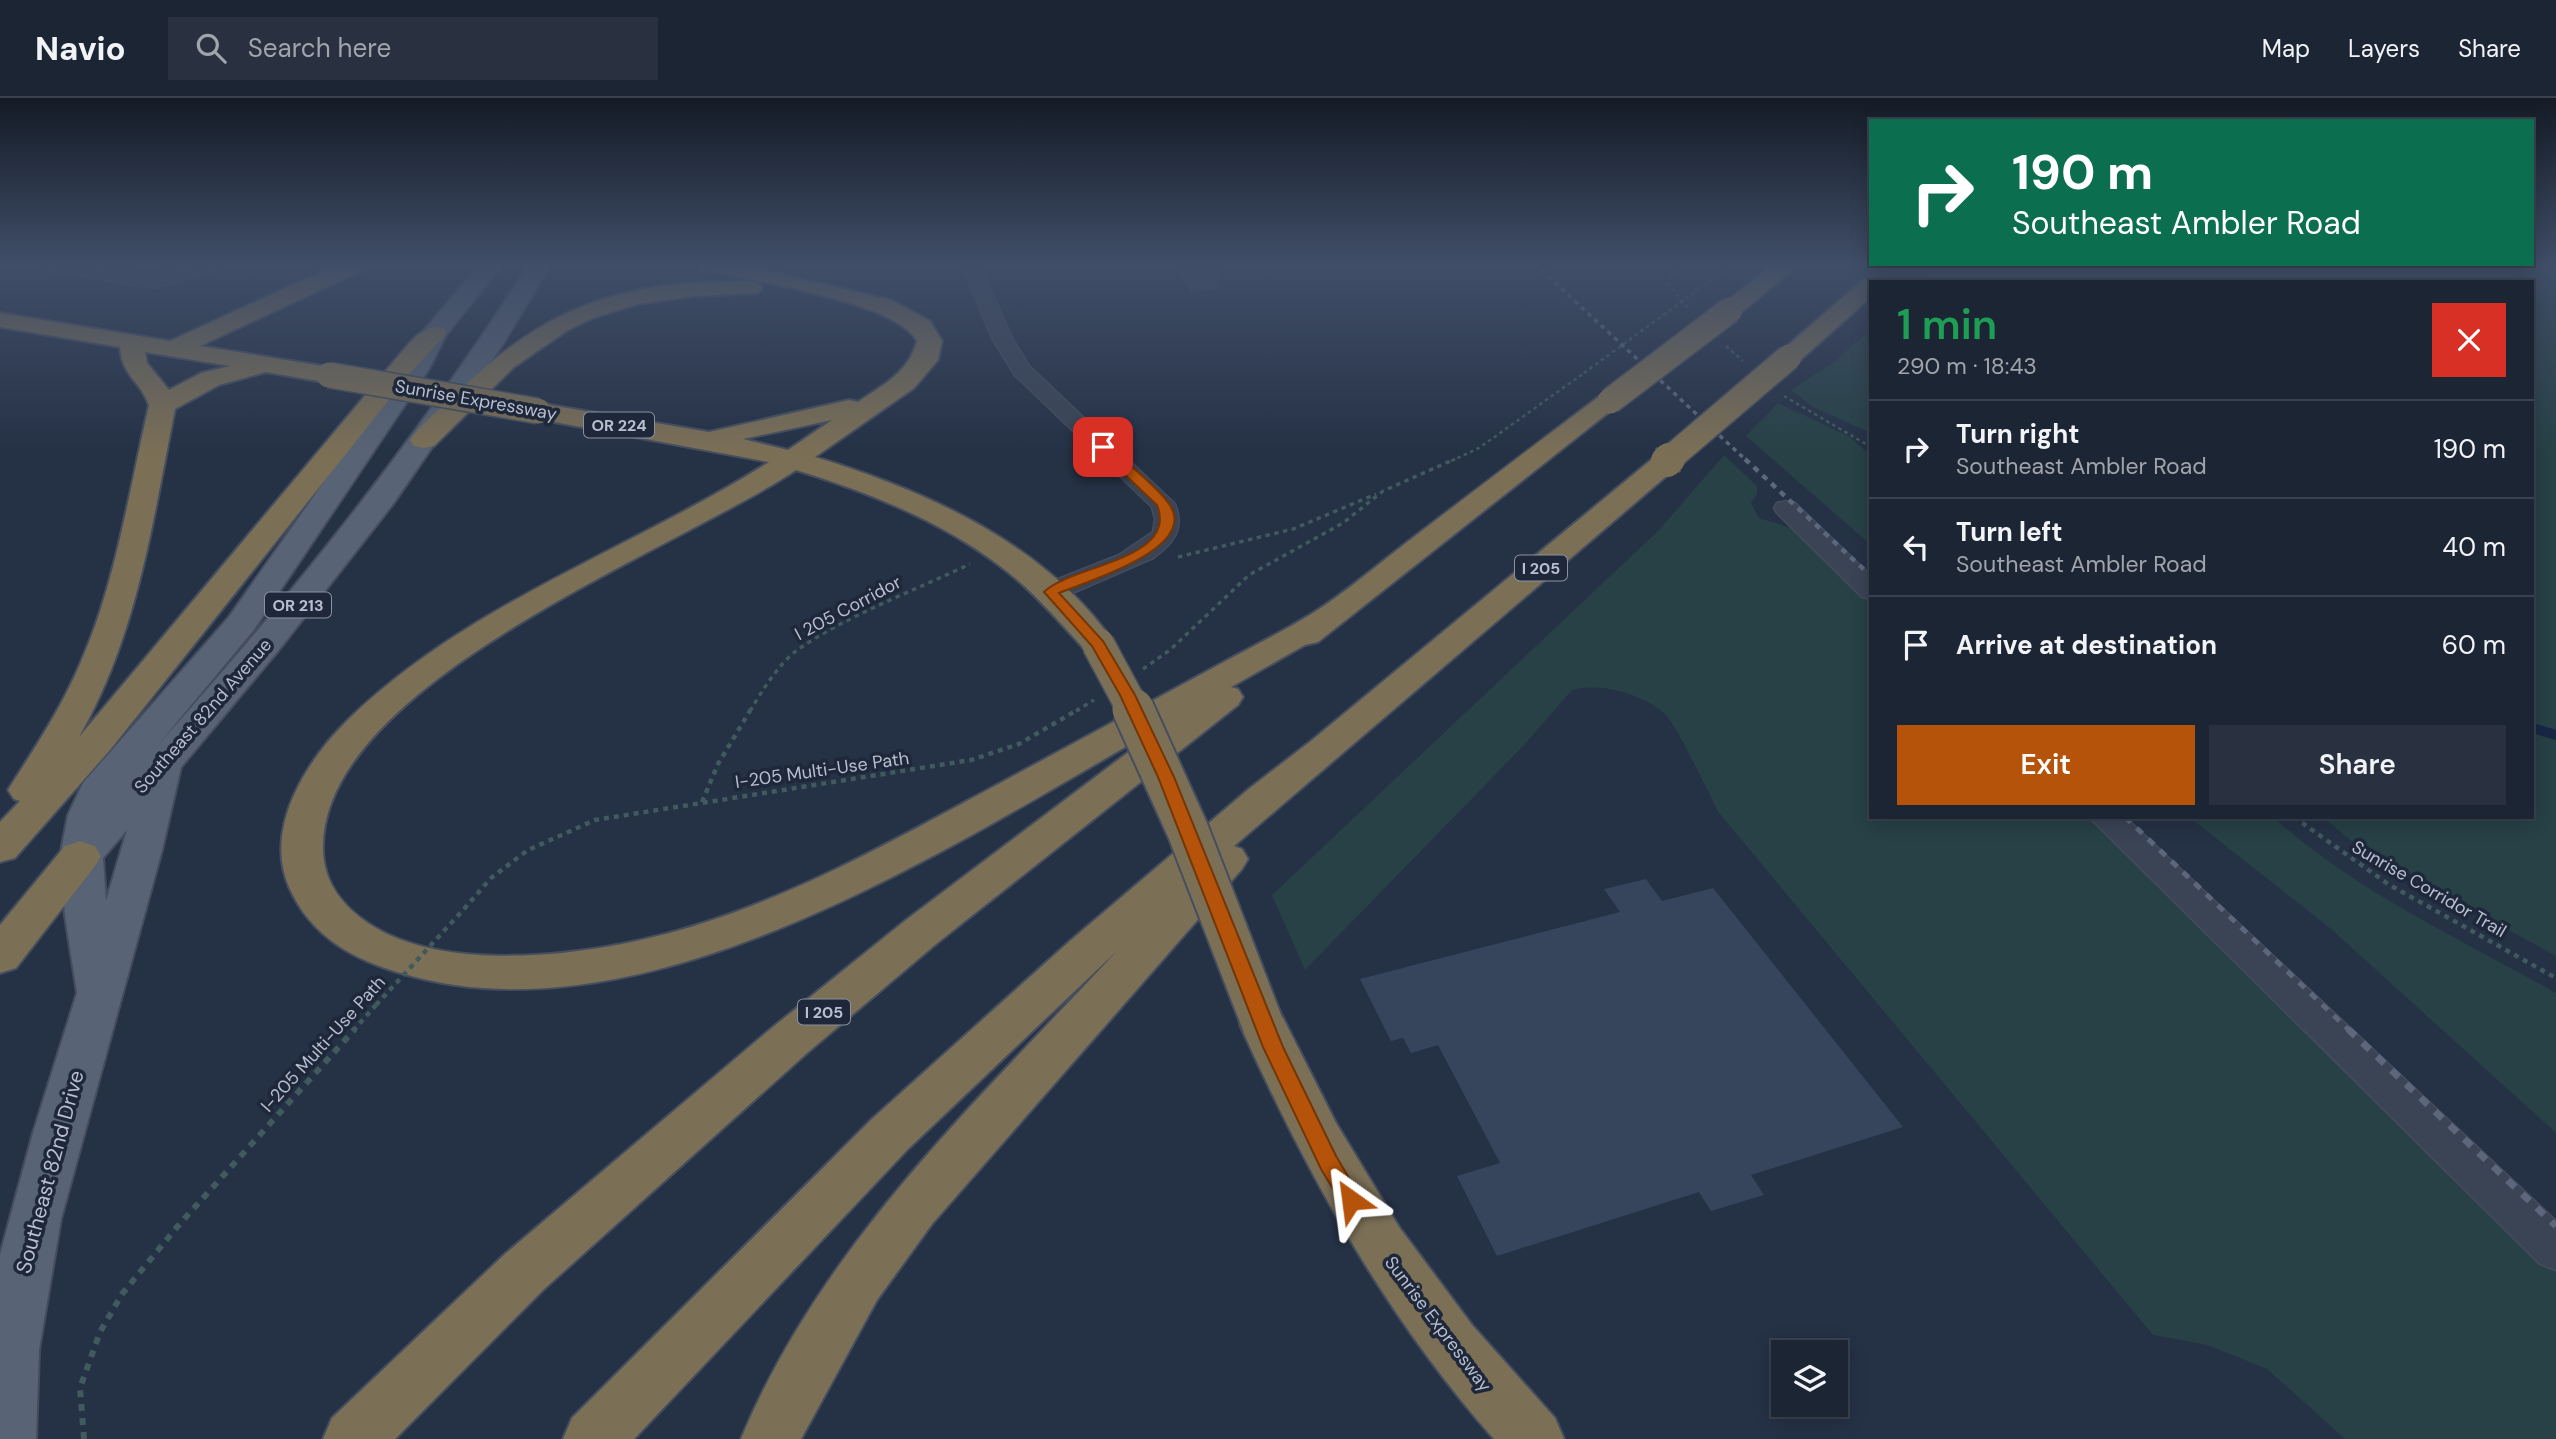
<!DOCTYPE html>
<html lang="en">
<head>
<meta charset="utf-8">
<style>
	:root { --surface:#1c2534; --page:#293140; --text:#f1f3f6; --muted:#a0a5ac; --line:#3a424f; --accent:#b45309 }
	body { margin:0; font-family:"DM Sans",sans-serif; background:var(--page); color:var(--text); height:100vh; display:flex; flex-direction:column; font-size:26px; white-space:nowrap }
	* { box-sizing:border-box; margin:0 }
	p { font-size:23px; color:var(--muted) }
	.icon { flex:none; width:38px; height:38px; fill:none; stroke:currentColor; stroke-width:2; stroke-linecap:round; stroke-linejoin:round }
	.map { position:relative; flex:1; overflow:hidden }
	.panel { position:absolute; left:1869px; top:182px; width:665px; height:539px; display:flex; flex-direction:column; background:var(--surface); border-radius:0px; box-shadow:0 4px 18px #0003,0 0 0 2px var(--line) }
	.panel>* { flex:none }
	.top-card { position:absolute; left:1869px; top:21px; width:665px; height:147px; border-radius:0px; box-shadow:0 4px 18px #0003,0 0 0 2px var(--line); background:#0b6e4f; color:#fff; overflow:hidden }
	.controls { position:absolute; left:1771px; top:1242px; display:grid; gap:14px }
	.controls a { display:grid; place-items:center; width:77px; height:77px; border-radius:0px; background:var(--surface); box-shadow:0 4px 18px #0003,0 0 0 2px var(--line); font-size:35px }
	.pin { position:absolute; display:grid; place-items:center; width:60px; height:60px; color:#fff; margin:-30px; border-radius:14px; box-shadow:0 4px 10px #0006 }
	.me { position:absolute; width:77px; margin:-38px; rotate:329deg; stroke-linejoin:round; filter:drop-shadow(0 0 5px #0008) }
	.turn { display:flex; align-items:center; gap:24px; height:147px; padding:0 28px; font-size:32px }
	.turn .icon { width:91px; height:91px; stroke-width:2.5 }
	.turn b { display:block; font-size:49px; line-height:60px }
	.round { display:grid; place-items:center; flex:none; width:74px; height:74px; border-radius:0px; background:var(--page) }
	.overview { display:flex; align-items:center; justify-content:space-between; height:119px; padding:0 28px }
	h1 { font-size:42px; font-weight:600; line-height:52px; color:#1e9e55 }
	.button { display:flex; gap:14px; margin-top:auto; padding:14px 28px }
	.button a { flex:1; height:80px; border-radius:0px; background:var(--accent); color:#fff; font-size:28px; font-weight:600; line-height:80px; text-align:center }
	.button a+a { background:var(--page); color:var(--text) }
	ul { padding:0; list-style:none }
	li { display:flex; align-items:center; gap:21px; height:98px; padding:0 28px; border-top:2px solid var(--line) }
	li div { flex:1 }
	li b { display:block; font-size:26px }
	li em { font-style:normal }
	header { display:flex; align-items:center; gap:42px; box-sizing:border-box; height:98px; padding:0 35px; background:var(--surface); border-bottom:2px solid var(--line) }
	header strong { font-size:33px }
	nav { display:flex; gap:38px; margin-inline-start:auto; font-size:24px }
	.search { width:490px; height:63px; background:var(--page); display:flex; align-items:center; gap:18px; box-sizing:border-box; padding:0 24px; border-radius:0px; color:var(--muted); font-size:26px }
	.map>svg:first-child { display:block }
</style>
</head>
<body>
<header>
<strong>Navio</strong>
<div class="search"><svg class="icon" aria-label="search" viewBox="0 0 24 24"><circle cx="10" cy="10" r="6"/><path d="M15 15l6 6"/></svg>Search here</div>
<nav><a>Map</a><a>Layers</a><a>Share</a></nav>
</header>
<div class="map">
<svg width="2556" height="1341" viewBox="0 0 2556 1341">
	<rect width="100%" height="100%" fill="#253145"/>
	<path fill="#274146" d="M1942,166H2556V858L2362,752L2323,719H2532V184H1923Z
		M1871,231V335L1813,309L1791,292L1834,264Z
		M1778,305L1850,339L1871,358V447L1746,338Z
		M1724,357L1757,388V396L1751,405L1759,420L1794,431L1871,499V719H2095L2556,1171V1341H2345L2267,1271L2208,1247L2153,1237L1719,715C1709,697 1676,625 1664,615C1641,596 1602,584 1572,592L1526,645L1305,872L1272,797L1659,432Z
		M2189,719H2273C2355,793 2460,841 2556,895V1035L2331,831Z"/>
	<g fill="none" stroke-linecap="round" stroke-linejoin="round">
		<path stroke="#172745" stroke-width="10" d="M2532,630L2556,637"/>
	</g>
	<path fill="#37455c" d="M1174,166H1219L1220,191L1191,194Z
		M1646,781L1662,803L1713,790L1903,1029L1751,1077L1764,1097L1711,1113L1699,1094L1497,1158L1457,1078L1500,1065L1438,947L1411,955L1403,940L1391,943L1360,881L1620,814L1604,791Z"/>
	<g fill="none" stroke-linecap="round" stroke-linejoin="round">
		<defs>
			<path id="minor" d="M31,166H77L154,178L197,166H228L225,170L154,190L40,171Z
				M961,166H979L1012,240L1029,268L1175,406C1185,431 1173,446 1153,460L1061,500H1041L1038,494L1041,488L1119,457L1153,434L1155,421L1152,409L1014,276L992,240Z
				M1786,403L1795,405L1871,478V501L1862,499L1777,415L1774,410L1777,405Z
				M2089,719H2125L2556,1123V1172L2540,1166Z"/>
			<path id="major" d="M480,166H503L446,237L429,271L253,533L157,648C293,496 419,339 529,166H551L503,246L393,406L278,553L181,669L162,752L61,1121L39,1252L36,1341H0V1157L33,1035L77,895L65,818L60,758L68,717L83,685L229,519L403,271L426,230ZM127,732L106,803L103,760Z"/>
			<path id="highway" d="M338,166H368L365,171L200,248L329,269L338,272L342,277L338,282L329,285L266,274L219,287L175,311C152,426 138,535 79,639L394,263C408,248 422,224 444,230L447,235L412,273L110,652L15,760L0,764V724L20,703L14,701L8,692C34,651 61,611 80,566C116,485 129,393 149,307C139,281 122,278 120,249L0,229V215L170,243ZM145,254L230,268L201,275L169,292L147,265Z
				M698,166H738L891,202L930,223L942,243L938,262L914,290L815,359C927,393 1046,446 1115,546L1110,553L1098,556L1086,553C1063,528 1041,502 1015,480C952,427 874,396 796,372C676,452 324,584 323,748C322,790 351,818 387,836C473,876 613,854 700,826C808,792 907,735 1006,682C1074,645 1143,608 1211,571C1245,552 1281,535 1313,515C1346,494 1376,468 1406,445C1471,395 1536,346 1601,297H1619L1623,303L1318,544L1305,547L1231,589L1238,591L1243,599L1238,607L936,846L807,955L543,1192L395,1341H323L332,1320L505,1156L773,929L906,822L1167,625C960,742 652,949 404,876C354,862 311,839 289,789C263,729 308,660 351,619C471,504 630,452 769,364L538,321L528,319L524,313L528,307L538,305L709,334L849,302L858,304C883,287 909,274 917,243C896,203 748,183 701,171ZM832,322L788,352L743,341Z
				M1774,166H1799L1738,217H1722L1718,212L1722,207Z
				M1871,180L1880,184H1871V199L1798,264H1780L1776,259L1780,254L1863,182Z
				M750,183L758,185L762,190L758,195L694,198L638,206L593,220L568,232L514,269L434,348L424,350L414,348L410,342C423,324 443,308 459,293C548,206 627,182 750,183Z
				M1667,354L1677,357L1681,363L1677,369L1234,748L1242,751L1248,761L1242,771L932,1126L877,1202L801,1341H741C821,1148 977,1003 1117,853L908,1051L634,1341H563L572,1320L872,1021L1070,843L1250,690L1311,643L1657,357Z
				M80,743L95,748L101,758L95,768L16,870L0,875V827L65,748Z
				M1263,908L1280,914L1336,1025L1399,1129L1472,1227L1555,1320L1564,1341H1494C1385,1218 1307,1076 1240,927L1246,914Z"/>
		</defs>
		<use href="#minor" stroke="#444c5e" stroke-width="3"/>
		<use href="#major" stroke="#444c5e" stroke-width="4"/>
		<use href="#highway" stroke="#454e5f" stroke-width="4"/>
		<path stroke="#415a5e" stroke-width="2.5" stroke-dasharray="3.5 3.5" stroke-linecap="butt" d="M1677,166L1668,185L1688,210
			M1703,188L1733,166
			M1726,248L1743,263
			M1784,298L1871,349
			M1451,363L1479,350L1584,275"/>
		<path stroke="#415a5e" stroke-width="3.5" stroke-dasharray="4.5 4.5" stroke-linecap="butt" d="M1178,459L1293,431L1376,396
			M1143,571L1170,552L1249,477L1343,425L1383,393L1455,361
			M750,613C762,593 777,568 796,553C841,520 918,491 970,466
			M1076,613L1094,602"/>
		<path stroke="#415a5e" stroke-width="4.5" stroke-dasharray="5 5" stroke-linecap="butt" d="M702,704L718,666L751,611
			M2294,719L2388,786L2556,880
			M464,811L491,780L528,752L595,722L971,662L1019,646L1079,611
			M353,933L376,907"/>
		<path stroke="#415a5e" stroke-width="6" stroke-dasharray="7 7" stroke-linecap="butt" d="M84,1341L80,1290L100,1234L122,1196L177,1129L355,931"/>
		<use href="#minor" fill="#3a4455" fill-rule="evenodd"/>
		<use href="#major" fill="#586375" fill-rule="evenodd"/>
		<use href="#highway" fill="#7b6f56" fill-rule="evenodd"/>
		<path stroke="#5c677c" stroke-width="3.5" stroke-dasharray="4.5 4.5" stroke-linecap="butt" d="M1535,166L1747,363"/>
		<path stroke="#5c677c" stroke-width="4.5" stroke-dasharray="6 6" stroke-linecap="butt" d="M1745,361L1871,478"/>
		<path stroke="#5c677c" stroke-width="5" stroke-dasharray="8 8" stroke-linecap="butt" d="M2125,719L2350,933"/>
		<path stroke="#5c677c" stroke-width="7" stroke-dasharray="10 10" stroke-linecap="butt" d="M2348,931L2556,1128"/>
		<defs>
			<path id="highway-bridge-far2" d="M329,277L538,313
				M1610,303L1730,212
				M1667,363L1789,259"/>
			<path id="highway-bridge-far1" d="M1667,363L1669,361
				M1098,546L1134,613"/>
			<path id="highway-bridge" d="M1133,611L1188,733L1263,927"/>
		</defs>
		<use href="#highway-bridge-far2" stroke="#454e5f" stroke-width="28" stroke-linecap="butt"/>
		<use href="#highway-bridge-far1" stroke="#454e5f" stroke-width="35" stroke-linecap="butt"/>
		<use href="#highway-bridge" stroke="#454e5f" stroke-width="45" stroke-linecap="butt"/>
		<path stroke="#415a5e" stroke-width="2.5" stroke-dasharray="3.5 3.5" stroke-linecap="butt" d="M1584,275L1703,188"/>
		<path stroke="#415a5e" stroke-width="4.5" stroke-dasharray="5 5" stroke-linecap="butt" d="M376,907L464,811"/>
		<use href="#highway-bridge-far2" stroke="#7b6f56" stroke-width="25"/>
		<use href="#highway-bridge-far1" stroke="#7b6f56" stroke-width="32"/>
		<use href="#highway-bridge" stroke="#7b6f56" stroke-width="41"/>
	</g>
	<linearGradient id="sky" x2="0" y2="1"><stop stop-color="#141b26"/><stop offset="0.47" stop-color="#404e68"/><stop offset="1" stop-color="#404e68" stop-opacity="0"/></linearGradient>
	<rect width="2556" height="354" fill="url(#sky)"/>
	<path fill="#b45309" stroke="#753606" stroke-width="2" d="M1099,347H1107C1126,365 1150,382 1167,403C1205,449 1088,483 1059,495L1103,543L1135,597L1174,679L1283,949L1336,1058L1362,1102L1359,1109L1351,1112L1344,1109L1321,1071L1263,949L1158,679L1120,597L1092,548L1044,494C1071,467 1179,462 1157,407L1099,352Z"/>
	<g text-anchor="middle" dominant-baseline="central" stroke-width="7" stroke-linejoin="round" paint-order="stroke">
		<g fill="#1e283a" stroke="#8a92a2" stroke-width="2">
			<rect x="584" y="314.5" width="70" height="25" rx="5"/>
			<rect x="1515" y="457.5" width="52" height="25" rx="5"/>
			<rect x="265" y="494.5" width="66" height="25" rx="5"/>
			<rect x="798" y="901.5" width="52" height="25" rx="5"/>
		</g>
		<g font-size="16" font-weight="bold" fill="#b8bfce">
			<text x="619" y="327">OR 224</text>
			<text x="1541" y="470">I 205</text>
			<text x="298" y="507">OR 213</text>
			<text x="824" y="914">I 205</text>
		</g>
		<g font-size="18" fill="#b8bfce" stroke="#1e283a">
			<text transform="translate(476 302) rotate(10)">Sunrise Expressway</text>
			<text transform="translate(848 510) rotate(-28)">I 205 Corridor</text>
			<text transform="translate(203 618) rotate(-49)">Southeast 82nd Avenue</text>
			<text transform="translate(822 672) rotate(-8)">I-205 Multi-Use Path</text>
			<text transform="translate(2429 791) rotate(30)">Sunrise Corridor Trail</text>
			<text transform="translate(323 946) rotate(-48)">I-205 Multi-Use Path</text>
			<text transform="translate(1438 1226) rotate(53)">Sunrise Expressway</text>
		</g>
		<g font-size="21" fill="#b8bfce" stroke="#1e283a">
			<text transform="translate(50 1074) rotate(-75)">Southeast 82nd Drive</text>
		</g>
	</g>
</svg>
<div class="controls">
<a><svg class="icon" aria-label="layers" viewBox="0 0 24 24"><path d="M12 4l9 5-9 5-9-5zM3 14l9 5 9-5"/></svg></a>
</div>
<div class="pin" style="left:1103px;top:349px;background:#d93025"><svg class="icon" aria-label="arrive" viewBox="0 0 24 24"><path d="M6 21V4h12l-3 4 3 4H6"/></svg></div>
<svg class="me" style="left:1351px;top:1102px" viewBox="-20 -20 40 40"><path d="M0-17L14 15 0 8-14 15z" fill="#b45309" stroke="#fff" stroke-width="4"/></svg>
<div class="top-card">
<div class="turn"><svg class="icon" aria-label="right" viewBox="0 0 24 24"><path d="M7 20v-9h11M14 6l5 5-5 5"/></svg><div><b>190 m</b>Southeast Ambler Road</div></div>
</div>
<section class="panel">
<div class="overview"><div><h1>1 min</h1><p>290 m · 18:43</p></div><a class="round" style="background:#d93025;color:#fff"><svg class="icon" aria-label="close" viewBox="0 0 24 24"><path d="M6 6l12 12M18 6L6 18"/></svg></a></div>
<ul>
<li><svg class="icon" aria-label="right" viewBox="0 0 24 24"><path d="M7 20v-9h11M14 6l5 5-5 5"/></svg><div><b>Turn right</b><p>Southeast Ambler Road</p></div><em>190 m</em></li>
<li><svg class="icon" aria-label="left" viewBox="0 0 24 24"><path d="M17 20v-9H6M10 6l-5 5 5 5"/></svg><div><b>Turn left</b><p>Southeast Ambler Road</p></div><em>40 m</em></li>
<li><svg class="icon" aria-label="arrive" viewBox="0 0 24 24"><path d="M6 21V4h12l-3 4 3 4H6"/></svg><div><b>Arrive at destination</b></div><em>60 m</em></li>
</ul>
<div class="button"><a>Exit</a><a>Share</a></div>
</section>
</div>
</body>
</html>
